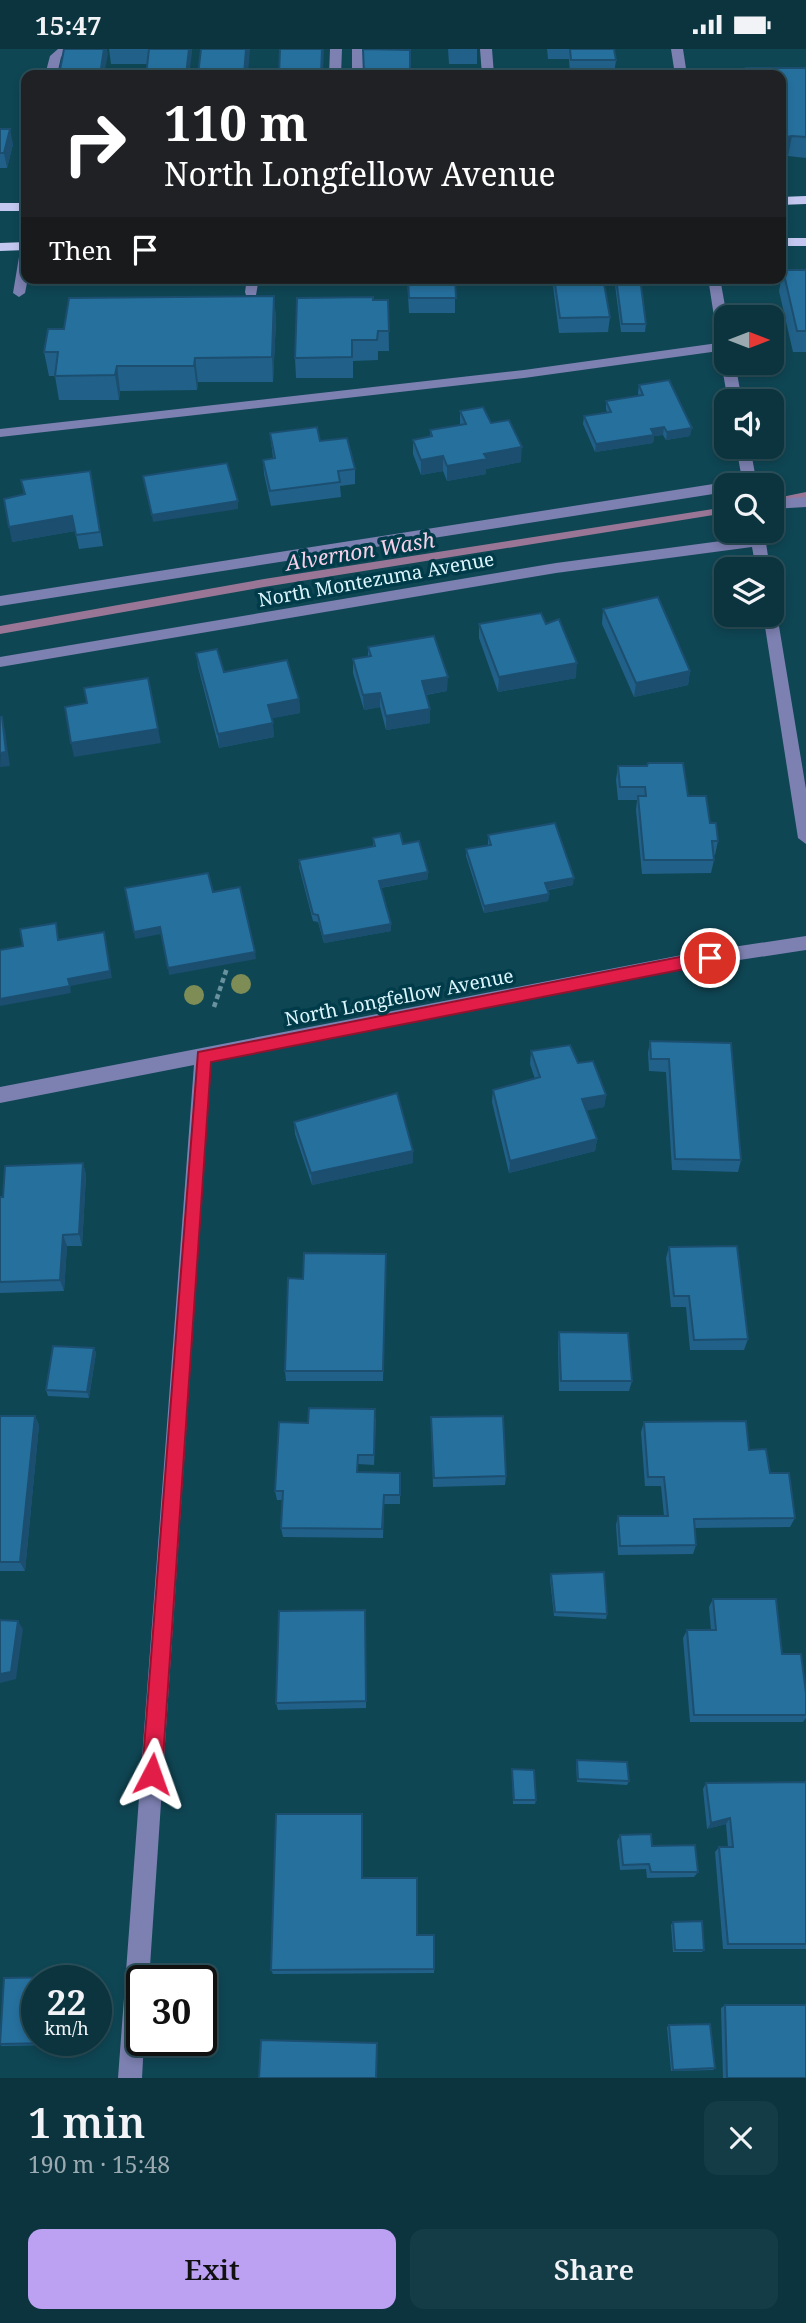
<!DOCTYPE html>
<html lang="en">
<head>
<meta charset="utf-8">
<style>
	:root { --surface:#0b343f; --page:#143c46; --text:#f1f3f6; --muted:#9aaab0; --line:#2b4f59; --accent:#bca0f2 }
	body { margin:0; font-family:"Noto Serif",serif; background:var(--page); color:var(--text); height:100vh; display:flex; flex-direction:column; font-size:26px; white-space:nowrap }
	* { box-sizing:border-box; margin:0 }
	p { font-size:23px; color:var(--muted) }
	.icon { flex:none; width:38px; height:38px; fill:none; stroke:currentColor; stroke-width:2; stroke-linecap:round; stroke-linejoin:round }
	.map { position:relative; height:2029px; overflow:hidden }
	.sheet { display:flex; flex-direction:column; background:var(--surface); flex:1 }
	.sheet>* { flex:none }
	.guide { position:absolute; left:21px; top:21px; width:765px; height:214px; border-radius:14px; box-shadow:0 4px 10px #0003,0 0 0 2px var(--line); background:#202124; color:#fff; overflow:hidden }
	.needle { width:46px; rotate:90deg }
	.controls { position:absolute; left:714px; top:256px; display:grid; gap:14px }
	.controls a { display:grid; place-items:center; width:70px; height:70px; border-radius:14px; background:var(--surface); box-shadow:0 4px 10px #0003,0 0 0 2px var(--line); font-size:35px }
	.speed { position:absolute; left:21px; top:1916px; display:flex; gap:14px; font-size:35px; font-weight:700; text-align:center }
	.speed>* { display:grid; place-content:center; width:91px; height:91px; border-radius:50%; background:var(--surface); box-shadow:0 4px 10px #0003,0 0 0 2px var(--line); line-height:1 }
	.speed small { font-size:18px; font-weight:400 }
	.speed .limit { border:4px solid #111; border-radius:10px; background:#fff; color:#111 }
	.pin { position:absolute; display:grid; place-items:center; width:60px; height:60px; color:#fff; margin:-30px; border:4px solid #fff; border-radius:50%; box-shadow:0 2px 7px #0007 }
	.me { position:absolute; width:77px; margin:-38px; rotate:4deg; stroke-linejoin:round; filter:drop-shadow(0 0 5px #0008) }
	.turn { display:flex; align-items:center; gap:24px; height:147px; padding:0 28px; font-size:32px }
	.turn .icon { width:91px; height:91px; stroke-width:2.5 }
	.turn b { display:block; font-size:49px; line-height:60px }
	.then { display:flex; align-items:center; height:66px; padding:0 28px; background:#0003; gap:14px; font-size:26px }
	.round { display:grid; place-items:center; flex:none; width:74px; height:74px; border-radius:14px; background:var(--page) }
	.summary { display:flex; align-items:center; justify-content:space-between; height:119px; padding:0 28px }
	h1 { font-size:42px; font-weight:600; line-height:52px }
	.cta { display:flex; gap:14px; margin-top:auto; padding:14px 28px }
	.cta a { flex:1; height:80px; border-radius:14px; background:var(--accent); color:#111; font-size:28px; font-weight:600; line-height:80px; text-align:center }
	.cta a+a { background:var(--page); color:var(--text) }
	.status { display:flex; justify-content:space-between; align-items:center; height:49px; padding:0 35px; background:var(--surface); direction:ltr }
	.status svg { height:19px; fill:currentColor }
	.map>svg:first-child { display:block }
</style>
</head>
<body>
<div class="status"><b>15:47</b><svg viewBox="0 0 49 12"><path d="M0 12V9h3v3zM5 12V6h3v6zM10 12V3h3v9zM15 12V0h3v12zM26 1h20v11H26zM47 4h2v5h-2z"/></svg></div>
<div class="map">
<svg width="806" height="2029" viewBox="0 0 806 2029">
	<rect width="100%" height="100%" fill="#0f4654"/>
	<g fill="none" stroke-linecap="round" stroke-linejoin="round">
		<path fill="#9a7696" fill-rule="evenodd" d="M806,443V449L772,456V450Z
			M726,458V464L264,538L0,585V577L264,530Z"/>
		<path stroke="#68929e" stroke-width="4.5" stroke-dasharray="5 3.5" stroke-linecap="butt" d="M214,958L227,919"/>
		<path fill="#7d81b1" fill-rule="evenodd" d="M58,0H71L61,8L57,26H45L50,7Z
			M330,0H342L341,26H329Z
			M352,0H364V26H352Z
			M480,0H492L494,26H482Z
			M671,0H683L687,26H675Z
			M26,198L28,229L25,244L19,248L13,244L20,202Z
			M247,229H259L256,246H246L245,243Z
			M657,229H720L727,268L726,306L719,302L524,329L0,388V380L524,321L718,294L709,235H662L658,234Z
			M726,309V313H735L742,352H728L721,313Z
			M736,397H750L757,436H743Z
			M726,433L732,436H726V443L0,557V547Z
			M806,448V458L772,460V450Z
			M750,481H764L770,520H756L752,498L556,524L0,618V608L556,514L751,488Z
			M772,560L777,565L806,740V795L798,789L763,565H772Z
			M806,887V901L687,919L211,1012L149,1932H142V1992H144L142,2029H118L194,1016L0,1054V1038L687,905Z"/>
		<path fill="#c4c8f0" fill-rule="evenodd" d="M806,147V155L780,156V148Z
			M0,154H26V162H0Z
			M780,189H806V197H780Z
			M26,193V201L0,202V194Z"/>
	</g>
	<g fill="#7e8c56">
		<circle cx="241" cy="935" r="10"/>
		<circle cx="194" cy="946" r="10"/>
	</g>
	<path fill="#216088" d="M109,0H192V4L147,15H111Z
		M448,0H477V15H449Z
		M547,0H614L616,11L614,26H570L569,10H548Z
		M746,19H806V109L788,107L780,109V26H745Z
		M0,80L13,95L7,119H0Z
		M783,221H806V303H793L779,242Z
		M407,229H455V264H409Z
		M552,229H603L610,268L608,283L559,284Z
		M616,229L646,275L645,283H621L615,236Z
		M274,247L276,271L273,333H198L197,341L120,342L119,351H59L55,327H49L44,303L64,280Z
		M373,251H388L389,302H378V311L353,312V329H296L295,309Z
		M639,336L690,387L666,391L663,386L654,387L653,394L595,403L583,375L584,367L607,363L606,360V352L639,347L638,344Z
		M460,362L491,374L521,413L486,420V425L447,432L443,422L421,426L413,405V391L430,387V381L460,376Z
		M270,384L320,392L355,420V435L340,437L341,448L271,457L264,425L263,411L273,409Z
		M90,422L103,497L79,500L75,482L12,493L24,445L21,431Z
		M603,560L690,622L688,636L634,648L602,575Z
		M479,575H546L576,629L498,643L479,589Z
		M368,598L447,642L426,646L430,674L386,681L380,658L364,661L353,624V610L368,607Z
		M196,604L224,623L299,650L300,664L272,669L274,688L219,699L198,618Z
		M618,717L688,747L710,774L718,792L715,806H713L714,811L711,824L642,825L636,761L637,751H618L616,731Z
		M488,786L573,836L548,841L549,845L548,852L484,864L466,807V800L488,796Z
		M373,789L403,795L428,823V830L381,839L391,882L324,894L318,873L313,872L299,818V811L373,798Z
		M650,992L731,994L741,1111L738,1123L672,1121L666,1023L649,1022L648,1004Z
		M531,1002L578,1014L606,1046L604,1058L586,1061L597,1090L595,1102L509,1124L492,1053L493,1041L535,1030L530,1015Z
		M294,1073L413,1114L312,1136L295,1085Z
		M83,1114L86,1126L82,1197H67L64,1242L0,1244V1148H3Z
		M669,1198L748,1290L744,1301H690L686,1258H671L666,1209Z
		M386,1216L383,1332H286L285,1322L303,1230Z
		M559,1283L632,1332L629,1342H559L558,1294Z
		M94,1299L96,1304L89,1349L48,1347L46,1341Z
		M0,1367H35L39,1376L25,1522H0Z
		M431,1368L506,1427L505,1436L433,1438Z
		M376,1369L374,1416L358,1415V1423L400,1424V1455H384L383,1489L283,1488L281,1479L282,1451H277L275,1442L308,1374Z
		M644,1373L749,1401L770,1424L795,1469L790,1478L695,1479L696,1496L693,1505L618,1506L616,1476L618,1467H664L661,1437H645L641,1383Z
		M551,1525L607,1565L606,1570L554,1567L550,1530Z
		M713,1550L806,1644V1669L803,1673H690L683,1589L687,1581H711L709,1558Z
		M365,1569L366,1659L278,1661L276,1654Z
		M577,1711L629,1732L627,1736L577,1733L576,1714Z
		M512,1720L536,1751L535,1755H513Z
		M806,1733V1900H723L715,1803L719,1798H728L726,1775L707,1780L703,1740L706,1734Z
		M620,1786L652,1797L698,1823L694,1828L647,1829L646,1820L620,1821L617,1792Z
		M362,1829L417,1886L434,1920V1924L273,1925L271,1921Z
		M673,1873L704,1901L702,1903H673L671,1876Z
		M60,1930L37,1992H56L55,1996L2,1997L0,1996Z
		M725,1956L806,2029H723L721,1959Z
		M669,1976L715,2019L713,2021L671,2022L667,1978Z"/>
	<path fill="#1b4e6f" d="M104,0H107L108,5L104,26H100Z
		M189,0H192V4L189,26H186Z
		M246,0H250L248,26H244Z
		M322,0H324L323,26H321Z
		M10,80L13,95L7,119L4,104Z
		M792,87L788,107L780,109V89Z
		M274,247L276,271L273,333L272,308Z
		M195,309L198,333L197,341L194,317Z
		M117,317L120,342L119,351L115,326Z
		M664,378L663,386L654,387L653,394L595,403L596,395L651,380Z
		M692,379L690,387L666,391L667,383Z
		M522,398L521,413L486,420V425L447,432V417L484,405Z
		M443,407V422L421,426V411Z
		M238,452V460L153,473L152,466Z
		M72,467L75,482L12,493L9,478Z
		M577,614L576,629L498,643L499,628Z
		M690,622L688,636L634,648L636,634Z
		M448,628L447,642L422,646V632Z
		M380,644V658L364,661L363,646Z
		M299,650L300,664L269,670L268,656Z
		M430,660V674L386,681V667Z
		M2,668L5,682L10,717L0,718Z
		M273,674L274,688L219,699L218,685Z
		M158,680L161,694L74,708L71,694Z
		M428,823V830L379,839V832Z
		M574,829L573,836L544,841L545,834Z
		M549,845L548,852L484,864V857Z
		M391,875V882L324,894L323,887Z
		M160,878L161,885L135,890L134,883Z
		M104,883L112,929L70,937L71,944L0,957V950L68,930Z
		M255,903L256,910L169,926L168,919Z
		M606,1046L604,1058L581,1063L582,1050Z
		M597,1090L595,1102L509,1124L510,1112Z
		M413,1102V1114L312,1136L311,1124Z
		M83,1114L86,1126L82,1197L79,1185Z
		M63,1186L67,1197L64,1242L60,1231Z
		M94,1299L96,1304L89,1349L87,1343Z
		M35,1367L39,1376L25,1522L20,1513Z
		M18,1572L23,1580L16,1630L0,1634V1625Z
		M730,1769L726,1775L707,1780L711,1774Z"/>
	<path fill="#26709e" stroke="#1b4e6f" stroke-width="2" d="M64,0H104L100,26H59Z
		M149,0H189L186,26H146Z
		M201,0H246L244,26H198Z
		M280,0H322L321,26H279Z
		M363,0L410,1V26H364Z
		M570,0H614L616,11H571Z
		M746,19H806V88L792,87L780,89V26H748Z
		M0,80H10L4,104H0Z
		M783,221H806V282H797Z
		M408,229H455L456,249H409Z
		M554,229H603L610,268L560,269Z
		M616,229H640L646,275H622Z
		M274,247L272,308L195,309L194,317H117L115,326L55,327L58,303H44L48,280H64L69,249Z
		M373,248V251H388L389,282H378L377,291H352V308L295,309L297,249Z
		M669,331L692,379L667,383L664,378L651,380L654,386L596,395L584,367L611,363L606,352L643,346L639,336Z
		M483,358L491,374L509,371L522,398L484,405L487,410L447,417L443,407L421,411L413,391L432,387L430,381L466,375L460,362Z
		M317,378L320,392L347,389L355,420L338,422L340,433L270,442L263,411L275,409L270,384Z
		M227,414L238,452L152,466L143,427Z
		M90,422L100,483L76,486L72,467L9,478L4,450L25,445L21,431Z
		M658,548L690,622L636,634L603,560Z
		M541,564L546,575L559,570L577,614L499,628L479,575Z
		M434,587L448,628L422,632L430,660L386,667L380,644L363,646L353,610L371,607L368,598Z
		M217,600L224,623L287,611L299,650L268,656L273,674L218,685L196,604Z
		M148,629L158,680L71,694L65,658L87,654L84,639Z
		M0,668H2L6,703L0,704Z
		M648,714H683L688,747H706L710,774H716L718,792H712L714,811H644L638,747H646L645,738H620L618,717H647Z
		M555,774L574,829L545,834L549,845L484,857L466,800L491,796L488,786Z
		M400,784L403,795L419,792L428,823L379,832L391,875L323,887L318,866L313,865L299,811L375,797L373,789Z
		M208,824L213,843L240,838L255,903L168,919L160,878L134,883L125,839Z
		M56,874L58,891L104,883L110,922L68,930L70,937L0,950V901L23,897L20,880Z
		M650,992L731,994L741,1111L675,1110L669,1010H651Z
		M570,996L578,1014L593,1012L606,1046L582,1050L597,1090L510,1112L493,1041L540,1028L531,1002Z
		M397,1044L413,1102L311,1124L294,1073Z
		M83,1114L79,1185L63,1186L60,1231L0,1233V1148H3L5,1117Z
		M737,1197L748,1290L694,1291L689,1247H674L669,1198Z
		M304,1204L386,1205L383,1322H285L288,1229L303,1230Z
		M559,1283L628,1284L632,1332H561Z
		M53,1297L94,1299L87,1343L46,1341Z
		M309,1359L375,1360L374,1406H358L357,1423L400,1424V1446H384L382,1480L281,1479L283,1442H275L279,1373L308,1374Z
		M0,1367H35L20,1513H0Z
		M503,1367L506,1427L434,1429L431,1368Z
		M746,1372L749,1401L766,1400L770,1424H789L795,1469L694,1470L696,1496L620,1497L618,1467H668L664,1428H648L644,1373Z
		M604,1523L607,1565L555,1563L551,1525Z
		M713,1550H776L782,1605H801L806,1644V1666H694L687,1581H716Z
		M365,1561L366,1652L276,1654L279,1562Z
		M0,1571L18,1572L11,1623L0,1625Z
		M577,1711L627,1713L629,1732L578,1730Z
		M512,1720L534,1721L536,1751H514Z
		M806,1733V1895H728L719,1798H733L730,1769L711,1774L706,1734Z
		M276,1765H362V1829H417V1886H434V1920L271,1921Z
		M651,1785L652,1797L695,1796L698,1823H651L649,1815L623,1816L620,1786Z
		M702,1872L704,1901H675L673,1873Z
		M58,1928L57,1932H37V1992H53V1994L0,1995L4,1929Z
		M725,1956H806V2029H727Z
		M710,1975L715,2019L673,2021L669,1976Z
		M261,1991L377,1994L376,2029H259Z"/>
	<path fill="#e11d48" stroke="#92132f" stroke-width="2" d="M710,902L718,909L710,915L211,1013L162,1725L159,1732L152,1735L145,1732L142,1725L198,1003Z"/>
	<g text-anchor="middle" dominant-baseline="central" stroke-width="7" stroke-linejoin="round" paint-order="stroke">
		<g font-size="19" fill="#dcf6fe" stroke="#003b49">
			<text transform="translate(376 530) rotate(-10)">North Montezuma Avenue</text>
			<text transform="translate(399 948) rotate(-11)">North Longfellow Avenue</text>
		</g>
		<g font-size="21" font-style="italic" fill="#f7d1e9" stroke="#003b49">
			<text transform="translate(360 502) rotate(-9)">Alvernon Wash</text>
		</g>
	</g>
</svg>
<div class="controls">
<a><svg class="needle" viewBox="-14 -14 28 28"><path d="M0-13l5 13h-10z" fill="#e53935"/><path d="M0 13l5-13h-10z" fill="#9aaab0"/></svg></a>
<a><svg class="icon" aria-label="sound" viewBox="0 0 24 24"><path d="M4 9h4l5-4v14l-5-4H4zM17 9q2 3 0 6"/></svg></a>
<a><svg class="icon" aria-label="search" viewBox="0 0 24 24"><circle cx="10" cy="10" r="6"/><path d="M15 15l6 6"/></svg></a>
<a><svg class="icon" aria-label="layers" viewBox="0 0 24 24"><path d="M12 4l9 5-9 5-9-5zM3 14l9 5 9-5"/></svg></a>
</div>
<div class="speed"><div>22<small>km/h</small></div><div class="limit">30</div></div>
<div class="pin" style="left:710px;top:909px;background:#d93025"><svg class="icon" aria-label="arrive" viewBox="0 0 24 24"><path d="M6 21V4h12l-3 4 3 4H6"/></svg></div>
<svg class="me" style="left:152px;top:1725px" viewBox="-20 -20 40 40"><path d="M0-17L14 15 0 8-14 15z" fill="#e11d48" stroke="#fff" stroke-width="4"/></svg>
<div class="guide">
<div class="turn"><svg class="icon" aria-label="right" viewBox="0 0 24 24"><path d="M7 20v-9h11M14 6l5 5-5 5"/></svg><div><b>110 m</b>North Longfellow Avenue</div></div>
<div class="then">Then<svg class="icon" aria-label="arrive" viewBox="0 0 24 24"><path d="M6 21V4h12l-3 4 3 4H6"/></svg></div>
</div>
</div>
<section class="sheet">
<div class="summary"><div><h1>1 min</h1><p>190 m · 15:48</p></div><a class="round"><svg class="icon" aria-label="close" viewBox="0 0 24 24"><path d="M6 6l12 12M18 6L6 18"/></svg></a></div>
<div class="cta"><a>Exit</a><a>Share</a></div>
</section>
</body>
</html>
